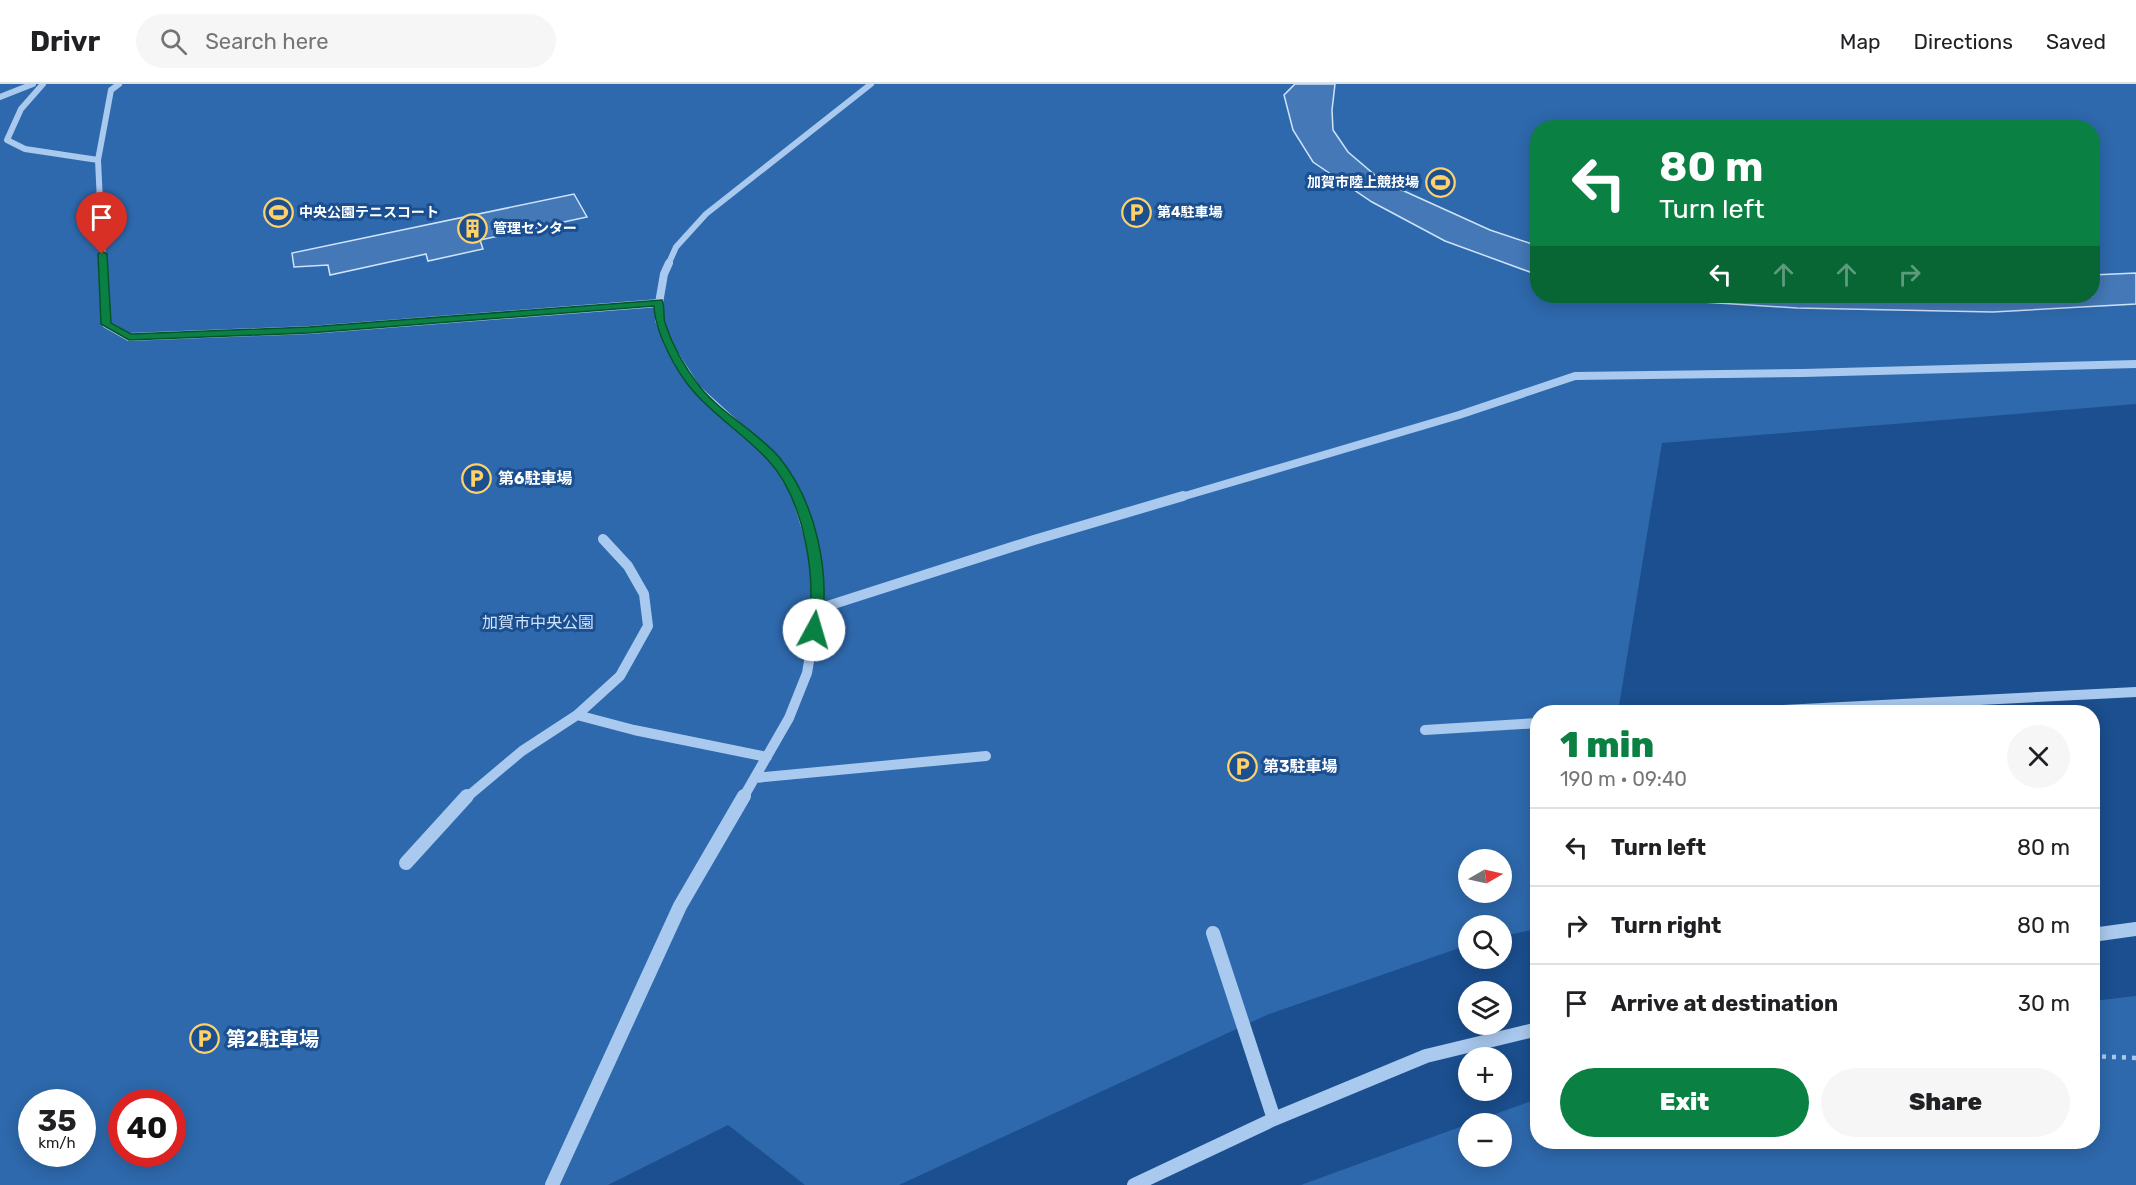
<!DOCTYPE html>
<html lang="en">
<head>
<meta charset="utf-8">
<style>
	:root { --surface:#fff; --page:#f6f6f6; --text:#202124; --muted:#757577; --line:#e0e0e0; --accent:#0b8043 }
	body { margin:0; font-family:Rubik,"Noto Sans JP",sans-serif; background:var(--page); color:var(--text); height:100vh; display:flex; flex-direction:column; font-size:22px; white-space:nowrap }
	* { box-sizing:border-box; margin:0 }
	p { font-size:20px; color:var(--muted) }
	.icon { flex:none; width:33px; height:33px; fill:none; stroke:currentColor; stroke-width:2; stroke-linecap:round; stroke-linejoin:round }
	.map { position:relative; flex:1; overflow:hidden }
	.details { position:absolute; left:1530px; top:621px; width:570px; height:444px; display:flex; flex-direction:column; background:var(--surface); border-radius:24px; box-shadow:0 3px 15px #0003 }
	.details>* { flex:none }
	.banner { position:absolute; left:1530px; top:36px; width:570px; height:183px; border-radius:24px; box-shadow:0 3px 15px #0003; background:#0b8043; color:#fff; overflow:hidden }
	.needle { width:39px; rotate:81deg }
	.controls { position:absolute; left:1458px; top:765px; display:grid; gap:12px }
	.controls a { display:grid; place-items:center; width:54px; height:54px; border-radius:50%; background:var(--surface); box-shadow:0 3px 15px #0003; font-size:30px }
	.speed { position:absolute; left:18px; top:1005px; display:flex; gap:12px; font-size:30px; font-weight:700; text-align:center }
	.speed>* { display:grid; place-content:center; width:78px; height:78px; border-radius:50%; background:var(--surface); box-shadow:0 3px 15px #0003; line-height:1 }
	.speed small { font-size:15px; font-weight:400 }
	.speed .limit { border:9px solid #d22; background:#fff; color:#111 }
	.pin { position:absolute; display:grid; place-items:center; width:51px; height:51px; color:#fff; margin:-62px -26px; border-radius:50% 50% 50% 0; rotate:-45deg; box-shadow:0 0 6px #0007 }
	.pin .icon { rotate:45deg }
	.me { position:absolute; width:66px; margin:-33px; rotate:6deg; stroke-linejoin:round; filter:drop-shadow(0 0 4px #0008) }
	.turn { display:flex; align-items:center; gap:21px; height:126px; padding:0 30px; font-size:27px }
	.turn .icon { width:78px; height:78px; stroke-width:2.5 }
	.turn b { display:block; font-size:42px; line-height:51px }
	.lanes { display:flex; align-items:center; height:57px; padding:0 30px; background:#0003; justify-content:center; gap:30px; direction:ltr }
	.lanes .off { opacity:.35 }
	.round { display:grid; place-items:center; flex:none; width:63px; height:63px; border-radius:32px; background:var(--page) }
	.overview { display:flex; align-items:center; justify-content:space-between; height:102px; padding:0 30px }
	h1 { font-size:36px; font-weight:800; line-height:45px; color:var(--accent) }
	.cta { display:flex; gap:12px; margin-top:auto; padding:12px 30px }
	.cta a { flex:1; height:69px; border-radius:36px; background:var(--accent); color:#fff; font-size:24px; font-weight:800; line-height:69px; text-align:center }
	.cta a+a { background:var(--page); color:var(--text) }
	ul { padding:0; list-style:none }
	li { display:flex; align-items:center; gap:18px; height:78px; padding:0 30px; border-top:2px solid var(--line) }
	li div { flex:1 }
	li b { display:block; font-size:22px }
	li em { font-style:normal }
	header { display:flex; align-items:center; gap:36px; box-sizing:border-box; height:84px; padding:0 30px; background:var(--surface); border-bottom:2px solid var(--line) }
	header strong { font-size:28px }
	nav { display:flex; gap:33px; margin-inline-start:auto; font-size:21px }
	.search { width:420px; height:54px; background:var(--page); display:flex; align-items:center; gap:15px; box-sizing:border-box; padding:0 21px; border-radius:33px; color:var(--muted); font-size:22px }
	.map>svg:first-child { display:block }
</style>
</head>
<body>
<header>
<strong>Drivr</strong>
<div class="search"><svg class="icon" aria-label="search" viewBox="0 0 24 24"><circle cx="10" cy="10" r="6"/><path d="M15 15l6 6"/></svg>Search here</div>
<nav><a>Map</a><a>Directions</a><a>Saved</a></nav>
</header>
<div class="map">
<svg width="2136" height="1101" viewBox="0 0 2136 1101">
	<rect width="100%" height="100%" fill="#1b4f8f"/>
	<path fill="#2e69ad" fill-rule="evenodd" d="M0,0H2136V320L1662,359L1618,628H1538L1537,845L1502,852V842H1468V861L1269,930L899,1101H805L728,1041L608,1101H0ZM1538,44H2092V212H1538ZM1468,776H1502V808H1468ZM32,1018H82V1070H32ZM122,1018H172V1070H122Z
		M2136,912V1101H1301L1468,1040V1072H1502V1040L1470,1039L1537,1015L1538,1058H2092L2093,917Z"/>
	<path fill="#4478b7" stroke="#cfe3fa" stroke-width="1.5" d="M1295,0H1335L1332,26L1333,46L1348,68L1382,97L1490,146L1538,162V191L1445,157L1372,118L1313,78L1293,46L1284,11Z
		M574,110L587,133L480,156L483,165L428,177L426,170L330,191L328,181L294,183L292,169Z
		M2136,189V220L1993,228L1797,224L1609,212H2092V191Z"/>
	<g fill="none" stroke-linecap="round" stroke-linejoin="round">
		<path stroke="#a9c9ee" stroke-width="4.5" stroke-dasharray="4 6" stroke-linecap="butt" d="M2092,972L2136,974"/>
		<path stroke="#a9c9ee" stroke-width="6" d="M43,0L21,25L7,56L25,65L98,76
			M0,13L33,0
			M103,181L98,76L111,6L119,0
			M668,181L676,163L706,130L871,0"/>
		<path stroke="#a9c9ee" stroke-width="8" d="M103,179L106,240L129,253L310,246L659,219
			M669,179L664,190L659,219V236L669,262L697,305L774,375L798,414
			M1178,414L1459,331L1575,292L1803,289L2136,280"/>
		<path stroke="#a9c9ee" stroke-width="10" d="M818,525L1034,456L1183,412
			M1742,628L2136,608
			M577,631L634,646L767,673
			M1425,646L1538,639
			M755,694L986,672
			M466,714L522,667L577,631L620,592L648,542L644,510L628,482L603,455
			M743,714L789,634L807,589L818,525L815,473L797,412"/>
		<path stroke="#a9c9ee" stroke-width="14" d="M406,779L467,712
			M1213,849L1274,1035
			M2092,851L2136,845
			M552,1101L680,822L744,712
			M1134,1101L1274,1035L1426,972L1538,945"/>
	</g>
	<path fill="#0b8043" stroke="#07532c" stroke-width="1.5" d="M102,167L107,170L111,239L131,250L309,243L662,216C665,223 663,231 665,239C672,261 686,285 700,303C722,330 756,347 779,373C816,418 831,489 821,546L814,551L808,546C817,495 805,416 768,376C746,352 716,333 694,308C676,288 655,248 654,222L309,249L129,256L101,240L98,170Z"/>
	<defs>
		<symbol id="stadium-ring" viewBox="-11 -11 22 22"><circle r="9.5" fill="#1b4f8f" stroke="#ffd166" stroke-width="1.5"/><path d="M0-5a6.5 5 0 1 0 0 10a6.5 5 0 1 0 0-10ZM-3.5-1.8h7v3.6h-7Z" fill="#ffd166"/></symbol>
		<symbol id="parking-ring" viewBox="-11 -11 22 22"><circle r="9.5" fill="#1b4f8f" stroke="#ffd166" stroke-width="1.5"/><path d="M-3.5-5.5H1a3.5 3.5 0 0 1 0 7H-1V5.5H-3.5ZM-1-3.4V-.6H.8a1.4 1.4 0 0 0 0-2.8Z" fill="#ffd166"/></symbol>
		<symbol id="building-ring" viewBox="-11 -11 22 22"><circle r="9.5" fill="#1b4f8f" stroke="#ffd166" stroke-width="1.5"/><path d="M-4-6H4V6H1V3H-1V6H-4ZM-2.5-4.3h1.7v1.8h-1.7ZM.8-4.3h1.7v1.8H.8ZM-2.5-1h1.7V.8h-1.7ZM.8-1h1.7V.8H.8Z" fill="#ffd166"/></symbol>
	</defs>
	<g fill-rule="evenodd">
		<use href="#stadium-ring" x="1424" y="82" width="33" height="33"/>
		<use href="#stadium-ring" x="262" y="112" width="33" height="33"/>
		<use href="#parking-ring" x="1120" y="112" width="33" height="33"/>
		<use href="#building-ring" x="456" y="128" width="33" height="33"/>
		<use href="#parking-ring" x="460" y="378" width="33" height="33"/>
		<use href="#parking-ring" x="1226" y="666" width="33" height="33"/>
		<use href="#parking-ring" x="188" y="938" width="33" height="33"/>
	</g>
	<g text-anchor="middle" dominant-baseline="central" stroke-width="6" stroke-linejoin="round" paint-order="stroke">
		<g font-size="14" font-weight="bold" fill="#fff" stroke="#1b4f8f" text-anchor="start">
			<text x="1419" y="98" text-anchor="end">加賀市陸上競技場</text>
			<text x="299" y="128">中央公園テニスコート</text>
			<text x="1157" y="128">第4駐車場</text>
			<text x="493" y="144">管理センター</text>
		</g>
		<g font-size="16" font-weight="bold" fill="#fff" stroke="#1b4f8f" text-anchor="start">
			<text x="498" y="394">第6駐車場</text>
			<text x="1263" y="682">第3駐車場</text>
		</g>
		<g font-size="16" fill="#cfe3fa" stroke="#1b4f8f">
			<text x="538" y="538">加賀市中央公園</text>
		</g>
		<g font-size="20" font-weight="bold" fill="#fff" stroke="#1b4f8f" text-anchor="start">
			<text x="226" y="955">第2駐車場</text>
		</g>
	</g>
</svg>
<div class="controls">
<a><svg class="needle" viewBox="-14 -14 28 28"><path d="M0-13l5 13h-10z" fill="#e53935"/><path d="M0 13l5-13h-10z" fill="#757577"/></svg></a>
<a><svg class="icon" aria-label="search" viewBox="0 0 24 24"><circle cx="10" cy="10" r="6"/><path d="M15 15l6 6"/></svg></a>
<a><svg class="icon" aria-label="layers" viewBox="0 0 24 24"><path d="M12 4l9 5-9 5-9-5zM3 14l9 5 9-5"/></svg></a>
<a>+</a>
<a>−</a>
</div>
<div class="speed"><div>35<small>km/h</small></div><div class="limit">40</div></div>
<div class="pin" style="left:102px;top:170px;background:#d93025"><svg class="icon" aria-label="arrive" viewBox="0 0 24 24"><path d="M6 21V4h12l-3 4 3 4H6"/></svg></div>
<svg class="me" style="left:814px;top:546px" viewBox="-20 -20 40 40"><circle r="19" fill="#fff"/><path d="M0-13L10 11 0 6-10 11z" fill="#0b8043"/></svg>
<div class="banner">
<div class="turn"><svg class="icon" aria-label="left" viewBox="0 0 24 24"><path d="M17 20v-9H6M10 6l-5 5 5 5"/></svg><div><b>80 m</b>Turn left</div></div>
<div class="lanes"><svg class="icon" aria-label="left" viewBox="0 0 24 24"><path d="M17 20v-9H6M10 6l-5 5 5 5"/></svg><svg class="icon off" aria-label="ahead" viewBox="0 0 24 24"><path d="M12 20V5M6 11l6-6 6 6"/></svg><svg class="icon off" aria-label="ahead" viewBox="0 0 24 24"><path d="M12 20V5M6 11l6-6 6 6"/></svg><svg class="icon off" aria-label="right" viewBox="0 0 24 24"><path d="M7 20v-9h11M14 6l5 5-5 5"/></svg></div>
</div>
<section class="details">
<div class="overview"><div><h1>1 min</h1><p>190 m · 09:40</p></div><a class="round"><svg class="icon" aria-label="close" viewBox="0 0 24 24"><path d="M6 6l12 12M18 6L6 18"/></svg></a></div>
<ul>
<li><svg class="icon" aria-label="left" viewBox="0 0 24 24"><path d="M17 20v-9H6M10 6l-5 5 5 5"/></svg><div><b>Turn left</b></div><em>80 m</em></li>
<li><svg class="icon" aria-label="right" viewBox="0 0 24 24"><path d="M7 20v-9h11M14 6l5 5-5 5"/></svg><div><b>Turn right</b></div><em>80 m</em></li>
<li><svg class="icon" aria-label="arrive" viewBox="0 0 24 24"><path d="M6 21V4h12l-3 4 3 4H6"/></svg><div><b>Arrive at destination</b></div><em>30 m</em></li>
</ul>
<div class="cta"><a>Exit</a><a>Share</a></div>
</section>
</div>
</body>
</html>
